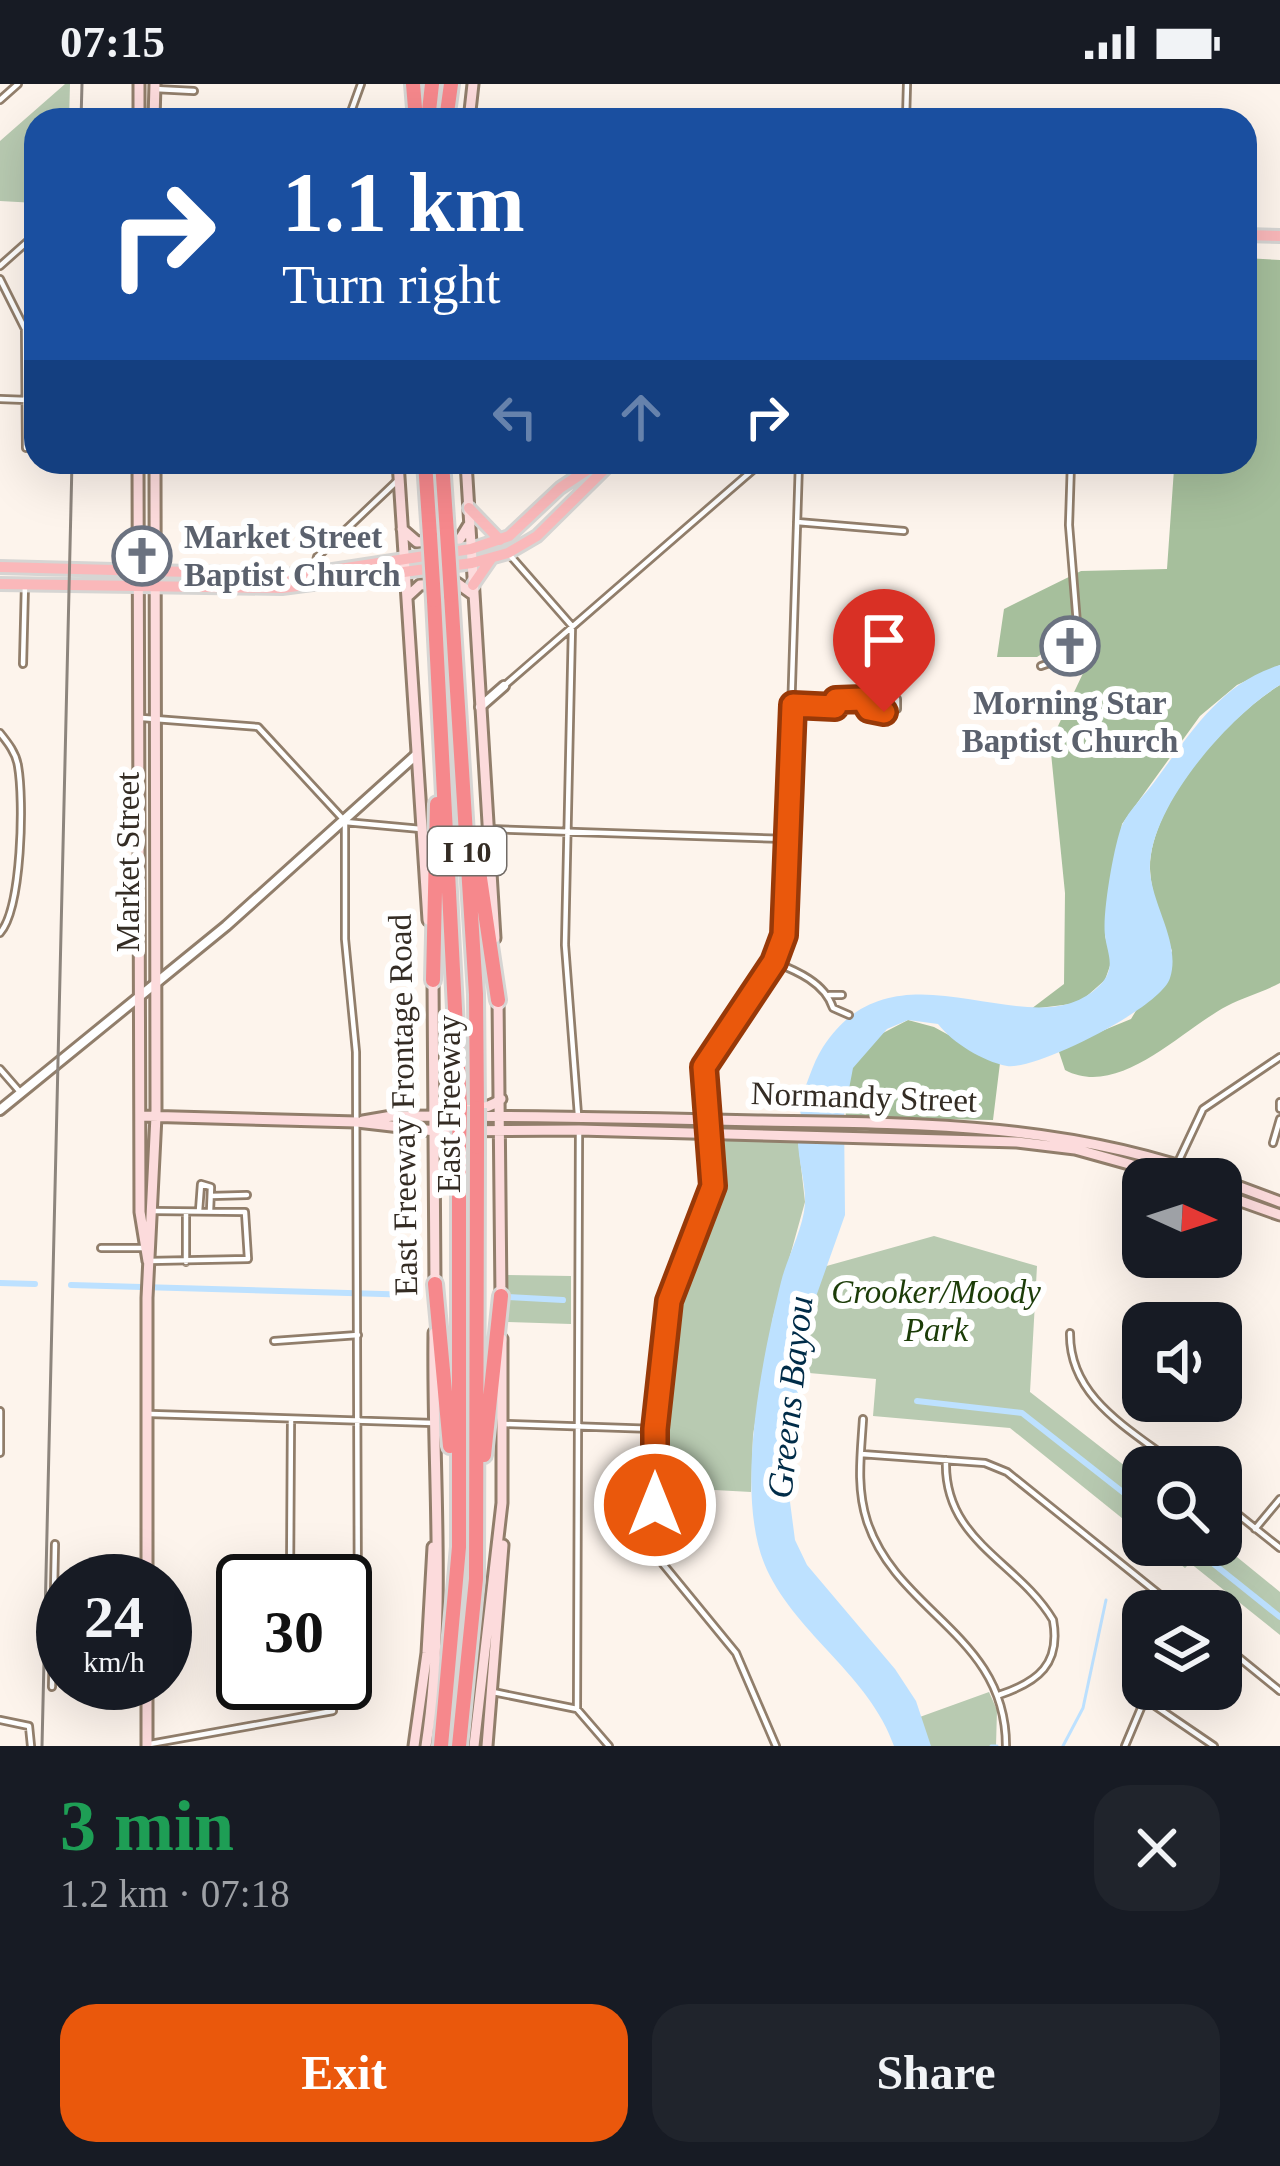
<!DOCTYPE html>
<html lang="en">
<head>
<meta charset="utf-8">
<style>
	:root { --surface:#171b24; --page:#20242c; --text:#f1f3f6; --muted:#9ea1a6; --accent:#ea580c }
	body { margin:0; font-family:"Times New Roman",serif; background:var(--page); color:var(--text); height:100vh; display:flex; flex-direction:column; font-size:45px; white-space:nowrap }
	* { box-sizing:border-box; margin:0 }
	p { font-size:39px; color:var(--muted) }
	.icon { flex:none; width:66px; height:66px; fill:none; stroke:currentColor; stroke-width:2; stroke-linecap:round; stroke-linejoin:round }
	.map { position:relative; height:1662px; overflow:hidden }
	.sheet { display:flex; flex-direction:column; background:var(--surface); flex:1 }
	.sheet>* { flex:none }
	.banner { position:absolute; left:24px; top:24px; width:1233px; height:366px; border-radius:36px; box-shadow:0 12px 48px #0002; background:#1a4fa0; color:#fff; overflow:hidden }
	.needle { width:78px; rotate:93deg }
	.controls { position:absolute; left:1122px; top:1074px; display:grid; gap:24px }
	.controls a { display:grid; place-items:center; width:120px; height:120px; border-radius:24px; background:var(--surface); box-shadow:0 12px 48px #0002; font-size:60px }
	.speed { position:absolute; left:36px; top:1470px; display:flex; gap:24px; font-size:60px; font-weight:700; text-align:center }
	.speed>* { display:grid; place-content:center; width:156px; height:156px; border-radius:50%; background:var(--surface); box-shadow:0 12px 48px #0002; line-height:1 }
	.speed small { font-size:30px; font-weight:400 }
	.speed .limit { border:6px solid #111; border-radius:18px; background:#fff; color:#111 }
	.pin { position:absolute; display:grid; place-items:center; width:102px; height:102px; color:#fff; margin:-123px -51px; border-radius:50% 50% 50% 0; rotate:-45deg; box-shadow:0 0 12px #0007 }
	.pin .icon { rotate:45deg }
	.me { position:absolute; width:132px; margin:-66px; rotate:0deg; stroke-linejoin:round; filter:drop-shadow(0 0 9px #0008) }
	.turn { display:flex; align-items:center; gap:42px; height:252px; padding:0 60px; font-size:54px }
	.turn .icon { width:156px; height:156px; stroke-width:2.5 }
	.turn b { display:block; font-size:84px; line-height:102px }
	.lanes { display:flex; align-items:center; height:114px; padding:0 60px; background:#0003; justify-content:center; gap:60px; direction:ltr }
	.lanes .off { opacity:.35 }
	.round { display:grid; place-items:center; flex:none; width:126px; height:126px; border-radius:36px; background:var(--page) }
	.head { display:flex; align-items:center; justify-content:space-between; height:204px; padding:0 60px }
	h1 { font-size:72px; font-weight:700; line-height:90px; color:#1e9e55 }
	.action { display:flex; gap:24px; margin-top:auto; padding:24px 60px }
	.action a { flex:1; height:138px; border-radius:36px; background:var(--accent); color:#fff; font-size:48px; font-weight:700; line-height:138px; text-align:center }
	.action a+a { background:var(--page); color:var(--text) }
	.status { display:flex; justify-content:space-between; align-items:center; height:84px; padding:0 60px; background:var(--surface); direction:ltr }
	.status svg { height:33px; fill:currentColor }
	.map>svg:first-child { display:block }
</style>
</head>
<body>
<div class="status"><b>07:15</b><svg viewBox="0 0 49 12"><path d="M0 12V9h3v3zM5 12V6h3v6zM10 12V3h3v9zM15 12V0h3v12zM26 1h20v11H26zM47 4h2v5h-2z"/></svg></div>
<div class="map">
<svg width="1280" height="1662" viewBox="0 0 1280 1662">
	<rect width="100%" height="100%" fill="#fdf4ec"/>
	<path fill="#b8cab1" d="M65,0H70L69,36H36V119L0,117V57Z
		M732,1056H798L805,1118L773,1233L753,1351L751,1408L660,1403L675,1235L718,1106L721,1058Z
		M934,1152L1037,1182L1030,1308L1143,1396V1451L1010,1344L873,1332L876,1295L798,1288L803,1246L823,1183Z
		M508,1191L571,1192V1240L508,1238Z
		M1221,1460L1280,1508V1551L1190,1479L1185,1484L1156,1461Z
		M989,1608L997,1626L996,1662H924L917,1634Z"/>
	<path fill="#a6bf9c" d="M1245,174L1280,176V581L1237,601L1200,632L1122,740L1105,852L1112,876L1105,896L1079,919L1031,925L1064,900L1065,809L1050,659L1094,566L1065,555L1037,573H997L1004,525L1081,487L1167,485L1174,385L1191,378H1245Z
		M1280,601V899C1263,908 1244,913 1227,922C1181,946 1119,1015 1065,986L1058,965L1131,935L1172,867C1163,842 1151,812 1150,785C1149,721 1227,633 1280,601Z
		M908,936L934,943L1000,979L993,1036L846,1033L844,1001L860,961Z"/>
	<path fill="#bde1ff" d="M1280,581V601C1229,632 1146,726 1150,788C1153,823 1181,860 1170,894C1161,924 1034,987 1007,982C982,977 953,959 938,940L908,936L887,945L853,984L844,1031L845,1131L807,1238L787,1395L795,1456L807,1481L895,1585L916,1617L931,1662H894C869,1591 799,1553 767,1486C733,1413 762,1275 781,1198C787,1173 803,1146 805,1120C806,1100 798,1077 798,1056L807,1047L798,1022C806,1004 812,980 823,963C898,847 1032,970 1100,901C1117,883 1107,870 1105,851C1102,830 1114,761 1122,741C1129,726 1145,711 1155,697C1190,650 1220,599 1280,581Z"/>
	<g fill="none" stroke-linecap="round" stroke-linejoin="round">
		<path stroke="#bde1ff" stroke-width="3" d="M991,1662H997
			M1063,1662L1083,1624L1106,1516"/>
		<path stroke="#bde1ff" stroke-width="6" d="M0,1199L35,1200
			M71,1201L416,1211
			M506,1213L563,1216
			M917,1317L1022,1329L1143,1424
			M1190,1461L1280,1533"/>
		<defs>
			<path id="minor" d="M155,5L194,7
				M0,16L18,0
				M348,36L361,0
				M906,36L907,0
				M0,182L36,150
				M0,195L25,245L26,364
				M0,315L27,316
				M797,438L904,447
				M508,469L572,542L565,861L578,1031
				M314,484L317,473L396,398
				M23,580L25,500
				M1041,582L1058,576L1078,552L1069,441L1071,378
				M504,602L762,378
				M793,621L835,623L836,616L863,615L869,625H897V615
				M142,634L258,643L342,734
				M0,649C8,659 16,669 18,682C24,716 22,824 0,849
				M345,738V855L356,968L358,1550
				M345,738L421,745
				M489,745L788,755
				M774,878C797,887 825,899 833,924L849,931
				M829,911H842
				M0,985L20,1008
				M1280,1018V1025
				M1273,1059L1280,1035
				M1172,1091L1203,1025L1280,973
				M211,1112L247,1111
				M199,1127L201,1100L211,1103L210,1127
				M101,1164H142
				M149,1177L248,1175L245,1128L155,1127
				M186,1178V1130
				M1070,1249C1069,1315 1132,1346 1179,1383
				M274,1257L358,1251
				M0,1327V1369
				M151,1330L433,1339
				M863,1335C861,1369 856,1403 867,1437C897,1529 1006,1551 1006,1662
				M505,1340L655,1345
				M861,1370L985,1379L1007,1388L1180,1527
				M946,1376C943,1457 1018,1477 1053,1536C1061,1580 1038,1598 999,1611
				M1211,1383L1222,1370
				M1221,1417L1280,1464
				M1255,1445L1280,1415
				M290,1497L291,1335
				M1221,1559L1280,1607
				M52,1603L55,1460
				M493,1608L577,1625L609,1662
				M1145,1615L1214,1662
				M577,1625L579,1049
				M0,1636L29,1642L31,1662
				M150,1660L333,1627
				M776,1662L736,1569L663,1480L653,1454L655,1345L669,1217L713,1102L703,984L774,878L784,851L799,378
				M1125,1662L1149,1605"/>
			<path id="tertiary" d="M480,623L504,602
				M0,1026L226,842L416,671"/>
			<path id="secondary" d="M139,0V36
				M154,36L155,0
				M469,36L473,0
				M138,378L140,1128L148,1177
				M398,378L428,836
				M466,378L495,854
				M402,445L417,458L460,455L468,442
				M407,513L420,501L457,499L471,509
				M433,895L435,1202
				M498,913L501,1214
				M435,1020C454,1028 485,1029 501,1015
				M141,1032L357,1038L435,1047L579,1046L1017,1058L1075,1065L1183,1095
				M363,1037L392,1032C514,1032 636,1034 758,1037C916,1039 1069,1039 1218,1095
				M1221,1096L1280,1118
				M1221,1110L1280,1131
				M147,1497V1214L156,1032L155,378
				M147,1599V1662
				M414,1662L427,1569L433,1463
				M426,1662C447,1522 432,1389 434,1249
				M474,1662L502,1419V1255
				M487,1662L503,1461"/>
			<path id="primary" d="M1245,151L1280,152
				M469,424L500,456
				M0,483L300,491L471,465L509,452L560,404L599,378
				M0,500L282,504L472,479L508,469L537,452L612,378
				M473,501L491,475"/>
			<path id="motorway" d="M413,0L416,36
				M428,36L432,0
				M446,36L451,0
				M425,378L430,452
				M442,378L447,449
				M451,511L476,910L477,1024
				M434,516L460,1022
				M476,767L498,916
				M433,896L437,720
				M435,1200L450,1362
				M484,1371L501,1212
				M441,1662L459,1463V1062
				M459,1662L476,1495L477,1063"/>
		</defs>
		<use href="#minor" stroke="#917e6b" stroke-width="10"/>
		<use href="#tertiary" stroke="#917e6b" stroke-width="14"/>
		<use href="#secondary" stroke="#917e6b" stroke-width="15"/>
		<use href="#primary" stroke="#d6d5d3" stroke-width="16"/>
		<use href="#motorway" stroke="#d6d5d3" stroke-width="20"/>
		<use href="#minor" stroke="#fff" stroke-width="4.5"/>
		<use href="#tertiary" stroke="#fff" stroke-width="8"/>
		<use href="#secondary" stroke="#fcdbdc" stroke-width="9"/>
		<use href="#primary" stroke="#fab8ba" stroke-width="10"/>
		<use href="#motorway" stroke="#f6888c" stroke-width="14"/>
		<path stroke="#8d857d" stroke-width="3" d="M81,36L82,0
			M42,1662L72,378"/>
		<defs>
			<path id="motorway-bridge" d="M447,449L451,511
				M430,452L434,516
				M459,1062L460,1022
				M477,1063V1024"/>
		</defs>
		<use href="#motorway-bridge" stroke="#d6d5d3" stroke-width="20" stroke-linecap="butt"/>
		<use href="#motorway-bridge" stroke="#f6888c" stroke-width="14"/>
	</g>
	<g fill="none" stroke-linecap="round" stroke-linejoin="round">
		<defs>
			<path id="route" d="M655,1421V1345L669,1217L713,1102L704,983L774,878L784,851L793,621L835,623L836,616L863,615L869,625L884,628"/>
		</defs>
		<use href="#route" stroke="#983908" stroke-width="30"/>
		<use href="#route" stroke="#ea580c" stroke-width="21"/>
	</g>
	<defs>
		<symbol id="church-ring" viewBox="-11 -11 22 22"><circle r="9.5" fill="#fff" stroke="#6b7280" stroke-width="1.5"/><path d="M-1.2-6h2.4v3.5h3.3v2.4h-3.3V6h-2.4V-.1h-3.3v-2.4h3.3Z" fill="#6b7280"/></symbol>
	</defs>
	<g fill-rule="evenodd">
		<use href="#church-ring" x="109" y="439" width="66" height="66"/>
		<use href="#church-ring" x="1037" y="529" width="66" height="66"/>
	</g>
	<g text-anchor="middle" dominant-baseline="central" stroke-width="12" stroke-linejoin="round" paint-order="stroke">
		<rect fill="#fff" stroke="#716b66" stroke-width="3" x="428" y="743" width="78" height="48" rx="9"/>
		<g font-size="30" font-weight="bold" fill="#342c24">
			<text x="467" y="767">I 10</text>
		</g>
		<g font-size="33" font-weight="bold" fill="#5b616d" stroke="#fff" text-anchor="start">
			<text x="184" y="453">Market Street<tspan x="184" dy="38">Baptist Church</tspan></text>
			<text x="1070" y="619" text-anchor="middle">Morning Star<tspan x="1070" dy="38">Baptist Church</tspan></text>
		</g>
		<g font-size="33" fill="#342c24" stroke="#fff">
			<text transform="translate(128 778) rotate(-90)">Market Street</text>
			<text transform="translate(864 1013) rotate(2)">Normandy Street</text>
			<text transform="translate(449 1020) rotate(-90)">East Freeway</text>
			<text transform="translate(403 1021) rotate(-91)">East Freeway Frontage Road</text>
		</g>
		<g font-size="33" font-style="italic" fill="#1c3c08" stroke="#fff">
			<text x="936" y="1208">Crooker/Moody<tspan x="936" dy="38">Park</tspan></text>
		</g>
		<g font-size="36" font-style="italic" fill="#002c48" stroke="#fff">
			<text transform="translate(790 1313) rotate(-84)">Greens Bayou</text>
		</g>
	</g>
</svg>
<div class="controls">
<a><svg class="needle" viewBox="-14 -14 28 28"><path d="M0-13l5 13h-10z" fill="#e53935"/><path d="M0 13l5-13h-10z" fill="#9ea1a6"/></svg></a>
<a><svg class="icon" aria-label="sound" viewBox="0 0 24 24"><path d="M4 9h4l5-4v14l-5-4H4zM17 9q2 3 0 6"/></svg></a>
<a><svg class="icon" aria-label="search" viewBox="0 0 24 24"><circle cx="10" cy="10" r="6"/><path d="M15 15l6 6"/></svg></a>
<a><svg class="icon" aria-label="layers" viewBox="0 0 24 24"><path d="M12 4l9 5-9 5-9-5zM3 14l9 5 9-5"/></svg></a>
</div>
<div class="speed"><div>24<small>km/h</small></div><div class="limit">30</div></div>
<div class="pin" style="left:884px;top:628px;background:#d93025"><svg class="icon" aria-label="arrive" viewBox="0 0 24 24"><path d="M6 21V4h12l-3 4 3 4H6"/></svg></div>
<svg class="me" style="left:655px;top:1421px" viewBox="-20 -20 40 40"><circle r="17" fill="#ea580c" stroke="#fff" stroke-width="3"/><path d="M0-11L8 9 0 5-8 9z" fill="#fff"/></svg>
<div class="banner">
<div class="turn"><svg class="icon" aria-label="right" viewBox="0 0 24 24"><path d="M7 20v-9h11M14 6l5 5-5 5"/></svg><div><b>1.1 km</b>Turn right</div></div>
<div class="lanes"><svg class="icon off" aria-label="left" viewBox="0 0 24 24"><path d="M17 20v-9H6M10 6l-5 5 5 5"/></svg><svg class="icon off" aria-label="ahead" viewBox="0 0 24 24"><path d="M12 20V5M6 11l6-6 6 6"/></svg><svg class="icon" aria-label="right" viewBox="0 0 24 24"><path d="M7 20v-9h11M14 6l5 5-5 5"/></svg></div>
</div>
</div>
<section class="sheet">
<div class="head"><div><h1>3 min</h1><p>1.2 km · 07:18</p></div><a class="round"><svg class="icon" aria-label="close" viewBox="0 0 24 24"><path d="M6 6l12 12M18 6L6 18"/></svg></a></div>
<div class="action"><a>Exit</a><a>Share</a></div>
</section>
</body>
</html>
